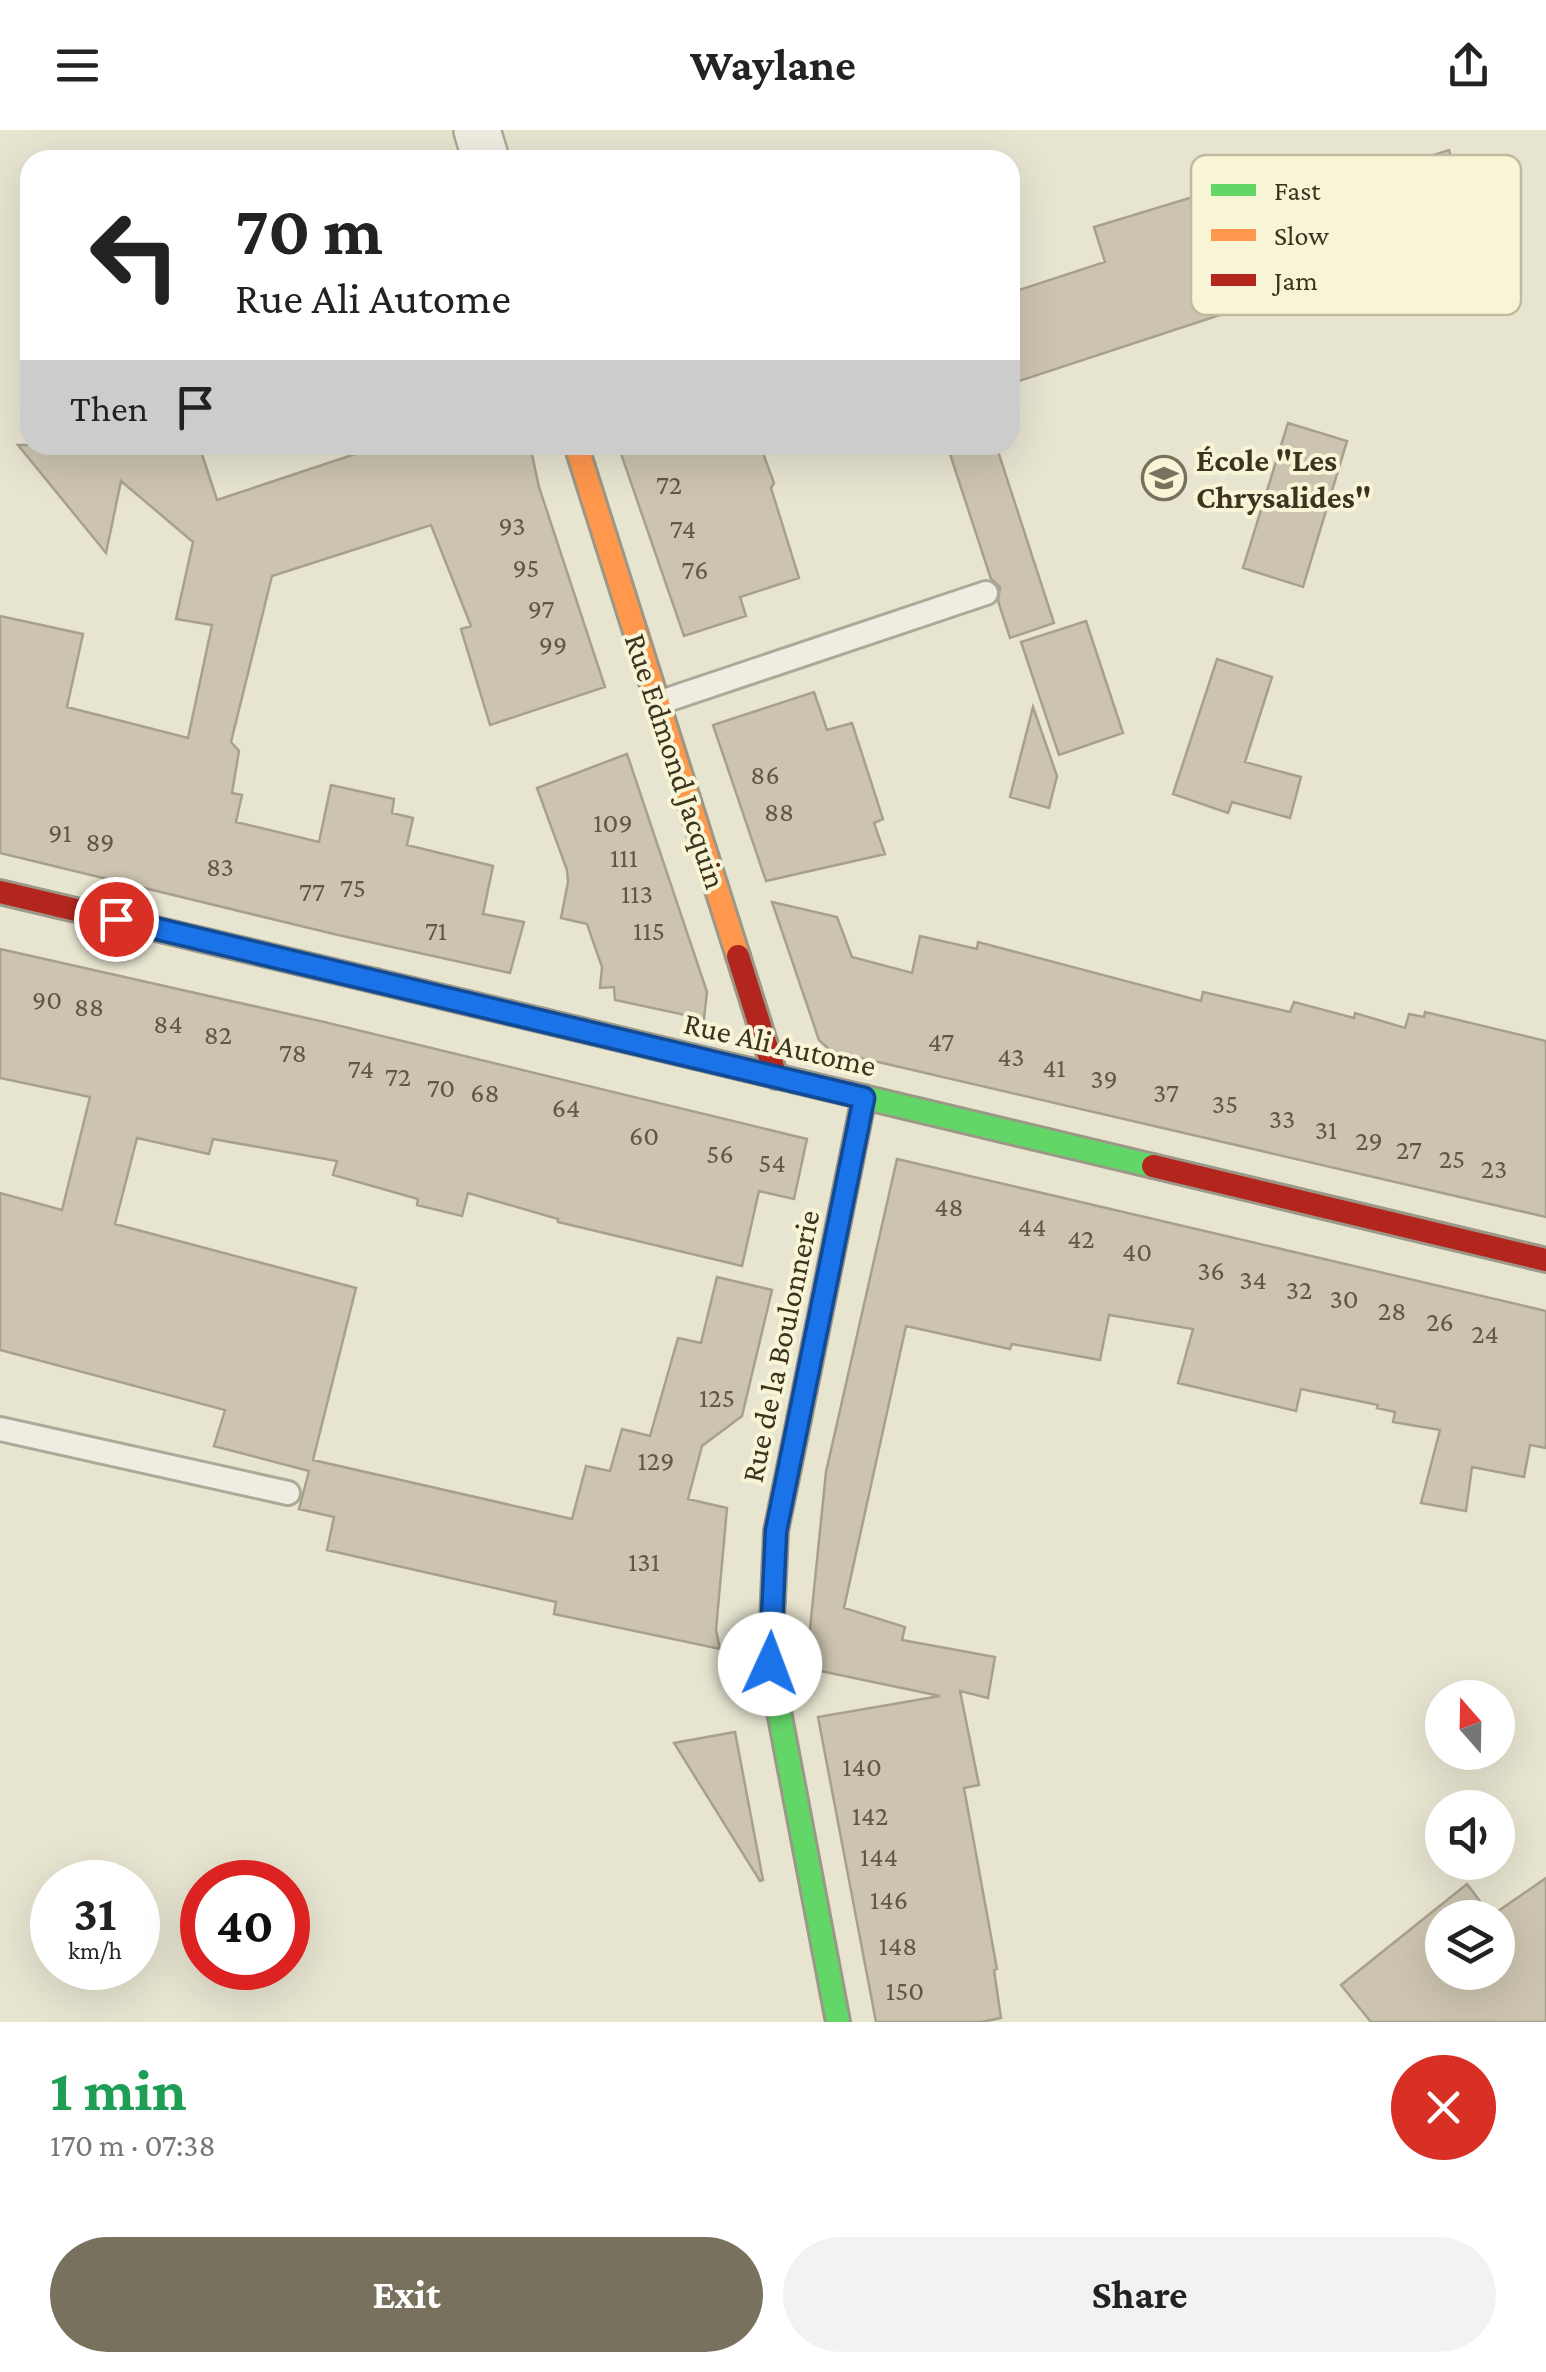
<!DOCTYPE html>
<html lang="en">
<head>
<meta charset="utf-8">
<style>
	:root { --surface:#fff; --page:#f2f2f2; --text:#222; --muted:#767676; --accent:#78715d }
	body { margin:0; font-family:"Crimson Pro",serif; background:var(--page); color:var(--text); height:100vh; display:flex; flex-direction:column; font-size:38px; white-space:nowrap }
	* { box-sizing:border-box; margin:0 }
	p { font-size:32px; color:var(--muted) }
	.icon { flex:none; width:55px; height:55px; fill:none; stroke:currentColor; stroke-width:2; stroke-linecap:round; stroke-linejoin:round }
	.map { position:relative; height:1892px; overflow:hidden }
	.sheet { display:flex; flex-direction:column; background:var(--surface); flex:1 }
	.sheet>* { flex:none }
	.hud { position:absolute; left:20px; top:20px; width:1000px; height:305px; border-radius:30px; box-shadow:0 10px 40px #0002; background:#fff; color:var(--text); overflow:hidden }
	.needle { width:65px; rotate:340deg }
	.buttons { position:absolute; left:1425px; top:1550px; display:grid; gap:20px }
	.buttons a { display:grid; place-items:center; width:90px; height:90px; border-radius:50%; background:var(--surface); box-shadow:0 10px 40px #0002; font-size:50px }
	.speed { position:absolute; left:30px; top:1730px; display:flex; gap:20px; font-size:50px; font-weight:700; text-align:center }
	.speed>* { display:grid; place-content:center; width:130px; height:130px; border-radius:50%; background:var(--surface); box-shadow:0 10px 40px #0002; line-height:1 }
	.speed small { font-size:25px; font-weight:400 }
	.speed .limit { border:15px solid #d22; background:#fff; color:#111 }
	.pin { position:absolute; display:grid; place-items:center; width:85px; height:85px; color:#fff; margin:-42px; border:5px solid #fff; border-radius:50%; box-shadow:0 2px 10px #0007 }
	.me { position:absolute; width:110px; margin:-55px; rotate:2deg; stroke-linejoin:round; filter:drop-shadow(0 0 8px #0008) }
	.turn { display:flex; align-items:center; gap:35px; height:210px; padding:0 50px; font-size:45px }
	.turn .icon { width:130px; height:130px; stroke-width:2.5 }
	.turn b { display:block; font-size:70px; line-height:85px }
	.then { display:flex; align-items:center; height:95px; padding:0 50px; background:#0003; gap:20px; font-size:38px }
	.round { display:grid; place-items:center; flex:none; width:105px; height:105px; border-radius:52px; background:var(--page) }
	.summary { display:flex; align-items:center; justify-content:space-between; height:170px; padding:0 50px }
	h1 { font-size:60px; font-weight:700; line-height:75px; color:#1e9e55 }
	.primary-button { display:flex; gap:20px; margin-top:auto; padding:20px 50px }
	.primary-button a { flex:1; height:115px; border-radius:60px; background:var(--accent); color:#fff; font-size:40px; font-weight:700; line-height:115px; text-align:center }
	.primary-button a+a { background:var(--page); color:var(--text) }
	header { display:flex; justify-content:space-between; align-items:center; height:130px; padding:0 50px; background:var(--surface); font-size:45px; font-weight:700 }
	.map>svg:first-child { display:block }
</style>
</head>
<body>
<header><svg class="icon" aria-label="menu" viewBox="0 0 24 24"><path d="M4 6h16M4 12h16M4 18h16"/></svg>Waylane<svg class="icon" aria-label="share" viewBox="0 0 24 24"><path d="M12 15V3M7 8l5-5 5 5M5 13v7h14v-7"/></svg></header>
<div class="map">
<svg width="1546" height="1892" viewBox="0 0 1546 1892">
	<rect width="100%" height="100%" fill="#e7e4d0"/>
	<path fill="#ccc4b0" stroke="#a8a08e" stroke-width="2.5" fill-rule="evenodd" d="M1449,20L1465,72L1426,85L1432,102L1386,117L1387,120L1369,127L1372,135L1010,254V163L1105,132L1094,97L1196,66L1207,99Z
		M1288,293L1347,311L1303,457L1243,438Z
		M18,315H199L217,370L382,315H530L539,357L605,557L490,595L461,499L471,496L431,395L272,446L231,612L239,621L232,663L242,665L236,692L319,712L331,655L394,669L392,683L413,688L407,715L493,736L483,784L524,792L510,843L338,805L0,723V486L83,504L67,577L188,608L212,495L176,489L193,412L121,351L106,423Z
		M618,315H760L774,353L771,358L799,448L740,467L746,486L684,506Z
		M947,315H996L1054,493L1010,508L998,471L1000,457L991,449Z
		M1086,491L1123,603L1059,625L1021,512Z
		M1217,529L1272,547L1245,632L1301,647L1290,688L1232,672L1228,683L1173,664Z
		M814,562L827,600L852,593L883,689L874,693L885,724L766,751L713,595Z
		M1033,577L1057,646L1049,678L1010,667Z
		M627,624L707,862L704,889L615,870L614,857L600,858L602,837L587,794L561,788L568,752L567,740L537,658Z
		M772,772L837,787L852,827L912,843L920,806L977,819L978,812L1201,871L1203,862L1290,882L1294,872L1354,888L1355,883L1405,898L1409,884L1424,887L1425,882L1546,911V1087L831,921L819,910Z
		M0,819L320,891L807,1009L794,1069L759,1061L742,1136L558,1092V1089L468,1063L462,1086L417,1075L418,1069L333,1045L337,1031L213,1009L209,1024L137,1008L115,1094L356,1158L313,1330L572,1389L586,1336L610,1341L622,1299L650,1306L678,1208L701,1213L717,1147L772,1160L742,1286L702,1316L688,1369L727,1378L716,1500L720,1519L554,1484L556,1472L327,1420L334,1387L299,1379L309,1341L214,1316L225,1280L0,1220V1063L62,1080L90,967L0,948Z
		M897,1029L1546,1181V1318L1530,1315L1524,1347L1472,1337L1466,1381L1421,1373L1440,1300L1393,1292L1395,1282L1377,1278L1378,1275L1301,1259L1296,1281L1178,1253L1193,1199L1109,1185L1100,1230L1012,1214L1010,1219L906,1196L844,1478L905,1497L902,1510L995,1527L988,1568L960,1561L979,1655L964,1658L997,1839L994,1840L1001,1888L981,1892H876L818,1587L940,1566L806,1538L826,1342Z
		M735,1602L763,1750L760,1751L674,1613Z
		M1546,1748V1892H1371L1341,1855L1467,1754L1491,1786ZM1442,1788H1498V1842H1442Z"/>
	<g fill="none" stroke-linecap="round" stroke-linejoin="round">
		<defs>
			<path id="lane" d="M658,573L986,463
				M0,1299L288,1363"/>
			<path id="street" d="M477,0L486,30"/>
			<path id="fast" d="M376,851L1153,1036
				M799,1289L776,1401L770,1534L838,1892"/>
			<path id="slow" d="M576,315L738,826"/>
			<path id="jam" d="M0,762L376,851
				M738,826L776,947
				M1153,1036L1546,1130
				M799,1289L864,967"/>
		</defs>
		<use href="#lane" stroke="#ada998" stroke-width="28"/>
		<use href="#street" stroke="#ada998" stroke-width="50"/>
		<use href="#fast" stroke="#9c9888" stroke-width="28"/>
		<use href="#slow" stroke="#9c9888" stroke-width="28"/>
		<use href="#jam" stroke="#9c9888" stroke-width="28"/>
		<use href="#lane" stroke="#efede2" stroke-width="22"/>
		<use href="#street" stroke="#efede2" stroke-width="45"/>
		<use href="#fast" stroke="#63d668" stroke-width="22"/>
		<use href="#slow" stroke="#ff974d" stroke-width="22"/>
		<use href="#jam" stroke="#b3261e" stroke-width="22"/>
	</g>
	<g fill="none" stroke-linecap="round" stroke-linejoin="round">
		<defs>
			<path id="route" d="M116,789L864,968L776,1401L770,1534"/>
		</defs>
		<use href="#route" stroke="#114b97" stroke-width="25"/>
		<use href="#route" stroke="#1a73e8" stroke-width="18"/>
	</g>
	<defs>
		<symbol id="school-ring" viewBox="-11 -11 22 22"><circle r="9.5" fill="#f8f5d6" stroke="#78715d" stroke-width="1.5"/><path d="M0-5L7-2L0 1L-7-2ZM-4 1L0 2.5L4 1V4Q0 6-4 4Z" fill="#78715d"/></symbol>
	</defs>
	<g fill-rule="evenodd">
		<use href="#school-ring" x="1139" y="323" width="50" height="50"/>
	</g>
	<g text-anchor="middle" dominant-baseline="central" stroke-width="8" stroke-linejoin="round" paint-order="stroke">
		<g font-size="28" fill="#615743">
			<text x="669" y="354">72</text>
			<text x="512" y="395">93</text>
			<text x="683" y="398">74</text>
			<text x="526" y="437">95</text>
			<text x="695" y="439">76</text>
			<text x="541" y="478">97</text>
			<text x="553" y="514">99</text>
			<text x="765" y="644">86</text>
			<text x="779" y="681">88</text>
			<text x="613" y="692">109</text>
			<text x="60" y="702">91</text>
			<text x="100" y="711">89</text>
			<text x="624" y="727">111</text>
			<text x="220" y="736">83</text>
			<text x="353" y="757">75</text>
			<text x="312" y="761">77</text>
			<text x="637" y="763">113</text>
			<text x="436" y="800">71</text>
			<text x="649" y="800">115</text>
			<text x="47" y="869">90</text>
			<text x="89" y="876">88</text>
			<text x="168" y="893">84</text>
			<text x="218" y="904">82</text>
			<text x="941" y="911">47</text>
			<text x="293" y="922">78</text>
			<text x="1011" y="926">43</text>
			<text x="1054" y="937">41</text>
			<text x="361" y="938">74</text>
			<text x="398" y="946">72</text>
			<text x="1104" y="948">39</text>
			<text x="441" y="957">70</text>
			<text x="485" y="962">68</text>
			<text x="1166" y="962">37</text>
			<text x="1225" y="973">35</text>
			<text x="566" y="977">64</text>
			<text x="1282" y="988">33</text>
			<text x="1326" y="999">31</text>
			<text x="644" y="1005">60</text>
			<text x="1369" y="1010">29</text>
			<text x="1409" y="1019">27</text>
			<text x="720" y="1023">56</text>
			<text x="1452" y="1028">25</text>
			<text x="772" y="1032">54</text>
			<text x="1494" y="1038">23</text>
			<text x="949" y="1076">48</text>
			<text x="1032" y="1096">44</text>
			<text x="1081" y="1108">42</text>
			<text x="1137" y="1121">40</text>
			<text x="1211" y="1140">36</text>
			<text x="1253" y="1149">34</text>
			<text x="1299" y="1159">32</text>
			<text x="1344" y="1168">30</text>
			<text x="1392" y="1180">28</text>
			<text x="1440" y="1191">26</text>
			<text x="1485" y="1203">24</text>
			<text x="717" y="1267">125</text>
			<text x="656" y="1330">129</text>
			<text x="644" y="1431">131</text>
			<text x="862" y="1636">140</text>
			<text x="870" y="1685">142</text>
			<text x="879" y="1726">144</text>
			<text x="889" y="1769">146</text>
			<text x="898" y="1815">148</text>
			<text x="905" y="1860">150</text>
		</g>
		<g font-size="32" font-weight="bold" fill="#3d331f" stroke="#f8f5d6" text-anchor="start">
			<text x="1196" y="330">École "Les<tspan x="1196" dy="37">Chrysalides"</tspan></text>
		</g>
		<g font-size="32" fill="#3d331f" stroke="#f8f5d6">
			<text transform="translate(676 631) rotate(72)">Rue Edmond Jacquin</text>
			<text transform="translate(780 914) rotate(13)">Rue Ali Autome</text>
			<text transform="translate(780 1216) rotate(-78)">Rue de la Boulonnerie</text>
		</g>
	</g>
	<rect x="1191" y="25" width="330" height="160" rx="15" fill="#f8f5d6" stroke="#c0bb9f" stroke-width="2.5"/>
	<rect x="1211" y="54" width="45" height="12" fill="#63d668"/>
	<rect x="1211" y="99" width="45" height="12" fill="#ff974d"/>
	<rect x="1211" y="144" width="45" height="12" fill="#b3261e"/>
	<g font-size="28" fill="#3d331f">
		<text x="1274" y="70">Fast</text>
		<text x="1274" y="115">Slow</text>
		<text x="1274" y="160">Jam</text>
	</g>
</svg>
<div class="buttons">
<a><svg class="needle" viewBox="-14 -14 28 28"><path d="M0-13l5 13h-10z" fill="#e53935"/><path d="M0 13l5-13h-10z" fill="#767676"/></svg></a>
<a><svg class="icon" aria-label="sound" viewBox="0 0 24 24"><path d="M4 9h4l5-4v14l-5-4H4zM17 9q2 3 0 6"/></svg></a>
<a><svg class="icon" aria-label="layers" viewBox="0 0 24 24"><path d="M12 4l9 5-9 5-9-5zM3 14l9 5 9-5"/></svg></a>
</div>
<div class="speed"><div>31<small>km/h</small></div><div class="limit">40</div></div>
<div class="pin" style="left:116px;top:789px;background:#d93025"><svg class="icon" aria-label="arrive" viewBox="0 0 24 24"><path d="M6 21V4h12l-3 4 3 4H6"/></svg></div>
<svg class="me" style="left:770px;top:1534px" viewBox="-20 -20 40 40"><circle r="19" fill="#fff"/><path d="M0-13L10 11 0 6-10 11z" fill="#1a73e8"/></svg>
<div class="hud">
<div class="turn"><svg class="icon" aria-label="left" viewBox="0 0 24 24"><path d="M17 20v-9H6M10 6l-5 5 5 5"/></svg><div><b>70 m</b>Rue Ali Autome</div></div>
<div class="then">Then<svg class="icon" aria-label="arrive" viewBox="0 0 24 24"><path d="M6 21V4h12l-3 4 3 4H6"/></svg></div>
</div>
</div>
<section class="sheet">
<div class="summary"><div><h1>1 min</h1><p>170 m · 07:38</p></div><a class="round" style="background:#d93025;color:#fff"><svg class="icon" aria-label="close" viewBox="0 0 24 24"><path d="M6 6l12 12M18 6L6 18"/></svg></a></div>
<div class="primary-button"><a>Exit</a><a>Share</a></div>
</section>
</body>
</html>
